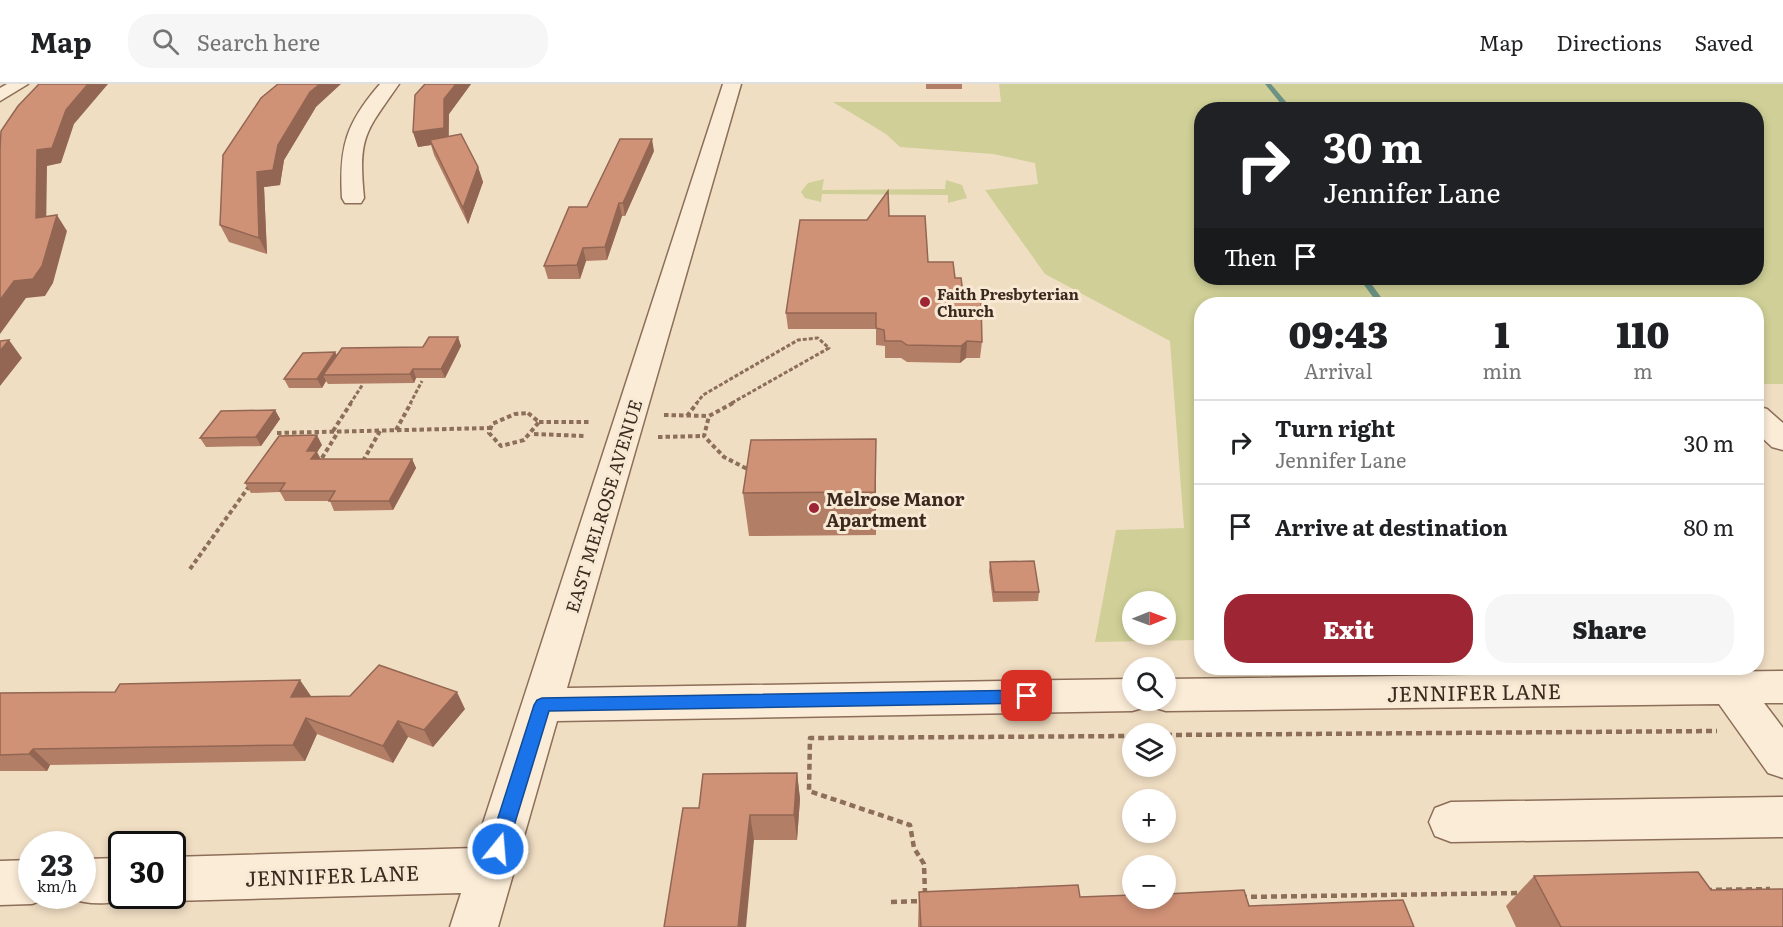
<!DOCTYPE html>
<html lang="en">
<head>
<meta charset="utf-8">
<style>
	:root { --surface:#fff; --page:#f6f6f6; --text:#202124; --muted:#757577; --line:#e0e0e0; --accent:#9e2634 }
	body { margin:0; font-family:Literata,serif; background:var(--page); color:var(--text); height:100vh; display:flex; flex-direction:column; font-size:22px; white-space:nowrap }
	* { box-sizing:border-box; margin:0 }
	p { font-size:20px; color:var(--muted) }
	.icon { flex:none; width:33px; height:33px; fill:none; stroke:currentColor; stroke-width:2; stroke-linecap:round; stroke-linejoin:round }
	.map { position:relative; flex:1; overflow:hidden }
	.side { position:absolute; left:1194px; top:213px; width:570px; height:378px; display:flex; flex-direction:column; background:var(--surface); border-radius:24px; box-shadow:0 3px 9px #0003 }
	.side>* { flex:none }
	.top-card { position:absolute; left:1194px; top:18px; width:570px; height:183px; border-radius:24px; box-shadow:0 3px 9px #0003; background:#202124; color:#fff; overflow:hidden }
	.needle { width:39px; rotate:89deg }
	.controls { position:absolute; left:1122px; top:507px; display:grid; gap:12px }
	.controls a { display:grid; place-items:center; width:54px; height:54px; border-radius:50%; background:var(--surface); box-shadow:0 3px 9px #0003; font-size:30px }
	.speed { position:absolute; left:18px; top:747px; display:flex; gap:12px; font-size:30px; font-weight:700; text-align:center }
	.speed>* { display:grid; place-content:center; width:78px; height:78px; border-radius:50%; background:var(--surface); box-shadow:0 3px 9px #0003; line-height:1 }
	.speed small { font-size:15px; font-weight:400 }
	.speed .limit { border:3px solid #111; border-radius:9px; background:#fff; color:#111 }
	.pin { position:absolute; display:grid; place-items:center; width:51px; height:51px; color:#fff; margin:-26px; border-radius:12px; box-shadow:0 3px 9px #0006 }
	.me { position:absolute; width:66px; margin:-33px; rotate:17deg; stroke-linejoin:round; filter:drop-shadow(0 0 4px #0008) }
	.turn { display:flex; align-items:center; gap:21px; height:126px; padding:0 30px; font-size:27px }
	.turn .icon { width:78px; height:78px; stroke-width:2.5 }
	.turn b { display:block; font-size:42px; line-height:51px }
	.then { display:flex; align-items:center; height:57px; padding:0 30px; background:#0003; gap:12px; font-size:22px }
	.eta { display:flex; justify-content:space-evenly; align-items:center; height:102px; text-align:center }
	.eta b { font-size:36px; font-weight:800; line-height:42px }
	.button { display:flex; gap:12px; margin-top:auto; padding:12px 30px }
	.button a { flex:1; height:69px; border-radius:24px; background:var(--accent); color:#fff; font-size:24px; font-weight:800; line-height:69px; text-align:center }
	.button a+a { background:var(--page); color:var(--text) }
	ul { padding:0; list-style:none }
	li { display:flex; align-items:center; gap:18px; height:84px; padding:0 30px; border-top:2px solid var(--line) }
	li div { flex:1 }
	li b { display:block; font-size:22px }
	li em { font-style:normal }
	header { display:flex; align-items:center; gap:36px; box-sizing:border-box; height:84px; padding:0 30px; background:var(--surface); border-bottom:2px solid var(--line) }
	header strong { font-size:28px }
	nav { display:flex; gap:33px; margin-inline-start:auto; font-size:21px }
	.search { width:420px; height:54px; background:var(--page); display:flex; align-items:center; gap:15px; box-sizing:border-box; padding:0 21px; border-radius:24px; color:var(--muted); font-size:22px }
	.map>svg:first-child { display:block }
</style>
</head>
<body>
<header>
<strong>Map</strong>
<div class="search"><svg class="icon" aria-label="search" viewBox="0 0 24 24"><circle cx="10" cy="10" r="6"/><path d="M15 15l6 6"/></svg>Search here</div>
<nav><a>Map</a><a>Directions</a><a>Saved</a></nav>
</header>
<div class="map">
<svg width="1783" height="843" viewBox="0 0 1783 843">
	<rect width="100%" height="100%" fill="#f0dec3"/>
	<path fill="#cfcf97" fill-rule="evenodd" d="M999,0H1783V300H1757L1756,220H1202L1201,556L1095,558L1116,446L1184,444L1170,257L1045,190L985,106L1038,100L1035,79L993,70L900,63L886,50L833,18H1001ZM1202,26H1756V194H1202ZM1132,518H1166V550H1132Z
		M824,95L822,106L945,105L946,96L962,101L967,114L948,119V111L822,110L821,118L805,114L801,108L808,99Z"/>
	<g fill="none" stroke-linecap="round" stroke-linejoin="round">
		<path fill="#6c9284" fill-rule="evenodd" d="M1265,0H1271L1293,26H1286Z
			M1359,194H1367L1386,220H1378Z"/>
		<defs>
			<path id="minor" d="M7,0H28L0,17V4Z
				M380,0H399C365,49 358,52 364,114L361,119H345L342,114C339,63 346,39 380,0Z
				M723,0H741L567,604L1132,595V616H1166V595L1783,587V619H1764L1783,644V694L1768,689L1719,620L1166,627L1152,623L1149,617L1146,623L1132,627L557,637L498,843H450L461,809L172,817L158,812H172V773L475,764Z
				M1756,322L1767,325L1783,339V366L1772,363L1756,348Z
				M1783,713V753L1451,758L1435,752L1429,738L1435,724L1451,718Z
				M122,774V812H138C115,821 89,822 66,813L82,812V775Z
				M32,776V812H49L48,814L32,820L0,821V777Z"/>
		</defs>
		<use href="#minor" stroke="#8c6e59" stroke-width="3"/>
		<path stroke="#8c6e59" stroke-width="3" stroke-dasharray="4 2" stroke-linecap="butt" d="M350,320L363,300
			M410,320L422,297
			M696,320L703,311L798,256L818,254L829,264L730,320"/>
		<path stroke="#8c6e59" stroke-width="4" stroke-dasharray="4.5 3" stroke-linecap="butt" d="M733,319L709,332L704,352L724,373L751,387
			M528,329L539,338L524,356L501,362L489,349L492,340L515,330Z
			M664,331L709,332
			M687,332L697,319
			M539,338H590
			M396,346L411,319
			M333,347L351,319
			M277,349L490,344
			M534,350L585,352
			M658,353L704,352
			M322,374L338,348
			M363,377L380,347
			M190,485L250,401"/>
		<path stroke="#8c6e59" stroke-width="4.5" stroke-dasharray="6 4" stroke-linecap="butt" d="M1166,651L1717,647
			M1706,806L1770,805
			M925,810L924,780L914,764L910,741L809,707L810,654L1132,652
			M1241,813L1521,809
			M891,818L922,817"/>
		<use href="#minor" fill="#fbecd7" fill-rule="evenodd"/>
	</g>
	<path fill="#b37e66" d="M425,0H471L449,30V52L478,83L483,98L468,140L434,71L431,61L418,63L413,48Z
		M926,0H962V5H926Z
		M316,23L284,76L280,101L264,103L267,170L229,158L220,141Z
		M654,67L625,132H622L607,176L586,177L580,195H548L544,182L587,123Z
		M889,132L928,178L955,194L963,209L982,258L980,274H966L960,279L907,278L901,274H885V262L876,261V245H788L786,229L867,136Z
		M458,253L461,262L445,294H416L414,299L328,300L326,297L322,304H289L284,295L335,268L337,271L423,263Z
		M275,326L280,335L261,362L206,363L200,354Z
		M876,355V451L749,452L743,409Z
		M322,361L317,368L321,375H412L416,384L393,426L334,427L330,417H285L280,408L251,409L245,399Z
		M990,478L1039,508L1038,517L993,518L989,487Z
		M0,609L311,612L465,625L433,663L408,653L393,679L317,650L305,677L50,681L47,687H0Z
		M797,689L800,715L797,756H754L699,724Z
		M1534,792L1783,843H1516L1506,822Z
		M919,808L1080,813L1249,822L1414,843H918Z"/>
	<path fill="#926653" d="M88,0H108L74,40L61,79L47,82L46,151L36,134L37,66L66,26Z
		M320,0H341L316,23L284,76L280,101L264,103L267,170L259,154L257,88L310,8Z
		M456,0H471L449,30L448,59L430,56L431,61L418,63L413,48L444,15Z
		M652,55L654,67L625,132L623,119Z
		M478,83L483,98L468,140L463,124Z
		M619,119L622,132L607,176L605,163Z
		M57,131L67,147L53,199L45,212L26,214L0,250V216L14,197Z
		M583,164L586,177L580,195L577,181Z
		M458,253L461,262L445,294L441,285Z
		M9,256L22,274L0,302V267Z
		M967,257L966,274L960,279L961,262Z
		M335,268L340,278L323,291L326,297L322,304L317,295Z
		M413,285L416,294L414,299L410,290Z
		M275,326L280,335L261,362L256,353Z
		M317,351L322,361L317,368L321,377L316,384L307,367Z
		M876,355V451L875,408Z
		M412,375L416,384L393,426L389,417Z
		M300,596L311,612L291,613Z
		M457,608L465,625L433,663L424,646Z
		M306,634L317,650L305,677L293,661Z
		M398,637L408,653L393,679L383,662Z
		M33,665L50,681L47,687L29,670Z
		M797,689L800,715L797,756L794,731Z
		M750,731L754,756L746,843H738Z"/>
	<path fill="#d09277" stroke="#926653" stroke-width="1.5" d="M39,0H88L66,26L52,64L37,66L36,134L57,131L42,182L33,195L14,197L0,216V65L1,47L18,22Z
		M278,0H320L310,8L278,61L273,86L257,88L259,154L220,141L223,71L261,14Z
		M425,0H456L444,15V44L413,48L415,11Z
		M461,50L478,83L463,124L430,56Z
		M620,55H652L623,119H619L605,163L583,164L577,181L544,182L569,123H587Z
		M888,107L889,132H925L928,178H953L955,194H961L963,209L981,216L982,258L967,257L961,262L907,261L901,257H885L884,246L876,244V229H786L800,136H867Z
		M429,253H458L441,285H413L410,290L323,291L342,264L423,263Z
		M9,256L0,267V257Z
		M335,268L317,295H284L303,269Z
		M275,326L256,353L200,354L221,327Z
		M317,351L307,367H317L311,375H412L389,417H329L335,407H280L285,399H245L279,352Z
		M876,355L875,408L743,409L751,356Z
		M1034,477L1039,508H994L990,478Z
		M379,581L457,608L424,646L398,637L383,662L306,634L293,661L33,665L29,670L0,671V609L115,608L120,600L300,596L291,613L350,612Z
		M797,689L794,731H750L738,843H664L683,724H699L703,690Z
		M1698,788L1711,806L1783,805V843H1561L1534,792Z
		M1078,801L1080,813L1132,811V814H1166V810L1244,806L1249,822L1403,816L1414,843H921L919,808Z"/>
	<path fill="#1a73e8" stroke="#114b97" stroke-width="1.5" d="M1027,606L1032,608L1035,612L1032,617L1027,619L549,627L507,765L504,772L498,774L491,772L488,765L534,621L537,616L542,614Z"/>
	<g fill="#9e2634" stroke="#f7e9d4" stroke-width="2">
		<circle cx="925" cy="218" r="6"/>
		<circle cx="814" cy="424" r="6"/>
	</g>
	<g text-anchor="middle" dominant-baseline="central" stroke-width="6" stroke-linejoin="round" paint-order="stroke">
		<g font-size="15" font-weight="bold" fill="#3b291e" stroke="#f7e9d4" text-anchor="start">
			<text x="937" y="209">Faith Presbyterian<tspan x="937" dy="17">Church</tspan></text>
		</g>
		<g font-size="18" font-weight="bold" fill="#3b291e" stroke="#f7e9d4" text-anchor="start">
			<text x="826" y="414">Melrose Manor<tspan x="826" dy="21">Apartment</tspan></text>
		</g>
		<g font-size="18" fill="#3b291e" stroke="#f7e9d4">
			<text transform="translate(603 422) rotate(-73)">EAST MELROSE AVENUE</text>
		</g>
		<g font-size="21" fill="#3b291e" stroke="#f7e9d4">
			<text transform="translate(1474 607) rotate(-1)">JENNIFER LANE</text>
			<text transform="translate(332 790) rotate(-2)">JENNIFER LANE</text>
		</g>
	</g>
</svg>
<div class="controls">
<a><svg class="needle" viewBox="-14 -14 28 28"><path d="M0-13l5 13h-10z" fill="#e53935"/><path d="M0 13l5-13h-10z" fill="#757577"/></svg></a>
<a><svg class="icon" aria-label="search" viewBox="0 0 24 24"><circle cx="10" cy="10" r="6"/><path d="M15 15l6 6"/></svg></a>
<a><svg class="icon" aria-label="layers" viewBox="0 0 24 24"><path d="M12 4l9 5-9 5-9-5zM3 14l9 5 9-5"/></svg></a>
<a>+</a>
<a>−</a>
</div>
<div class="speed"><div>23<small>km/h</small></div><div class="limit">30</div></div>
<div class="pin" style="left:1027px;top:612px;background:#d93025"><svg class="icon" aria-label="arrive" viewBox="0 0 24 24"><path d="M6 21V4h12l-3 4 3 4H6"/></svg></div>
<svg class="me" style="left:498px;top:765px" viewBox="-20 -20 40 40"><circle r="17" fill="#1a73e8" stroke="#fff" stroke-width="3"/><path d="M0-11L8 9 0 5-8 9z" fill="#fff"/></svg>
<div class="top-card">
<div class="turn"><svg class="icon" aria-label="right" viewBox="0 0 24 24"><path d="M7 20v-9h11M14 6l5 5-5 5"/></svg><div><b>30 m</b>Jennifer Lane</div></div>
<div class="then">Then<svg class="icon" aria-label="arrive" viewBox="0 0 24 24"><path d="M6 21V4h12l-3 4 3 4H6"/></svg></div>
</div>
<section class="side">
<div class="eta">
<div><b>09:43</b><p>Arrival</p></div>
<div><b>1</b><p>min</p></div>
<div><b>110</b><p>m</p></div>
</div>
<ul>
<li><svg class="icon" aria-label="right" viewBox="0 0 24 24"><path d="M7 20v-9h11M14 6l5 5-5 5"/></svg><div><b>Turn right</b><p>Jennifer Lane</p></div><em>30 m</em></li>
<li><svg class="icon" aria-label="arrive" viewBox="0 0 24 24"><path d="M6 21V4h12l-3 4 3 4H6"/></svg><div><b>Arrive at destination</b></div><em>80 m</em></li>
</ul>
<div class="button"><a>Exit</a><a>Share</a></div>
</section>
</div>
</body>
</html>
